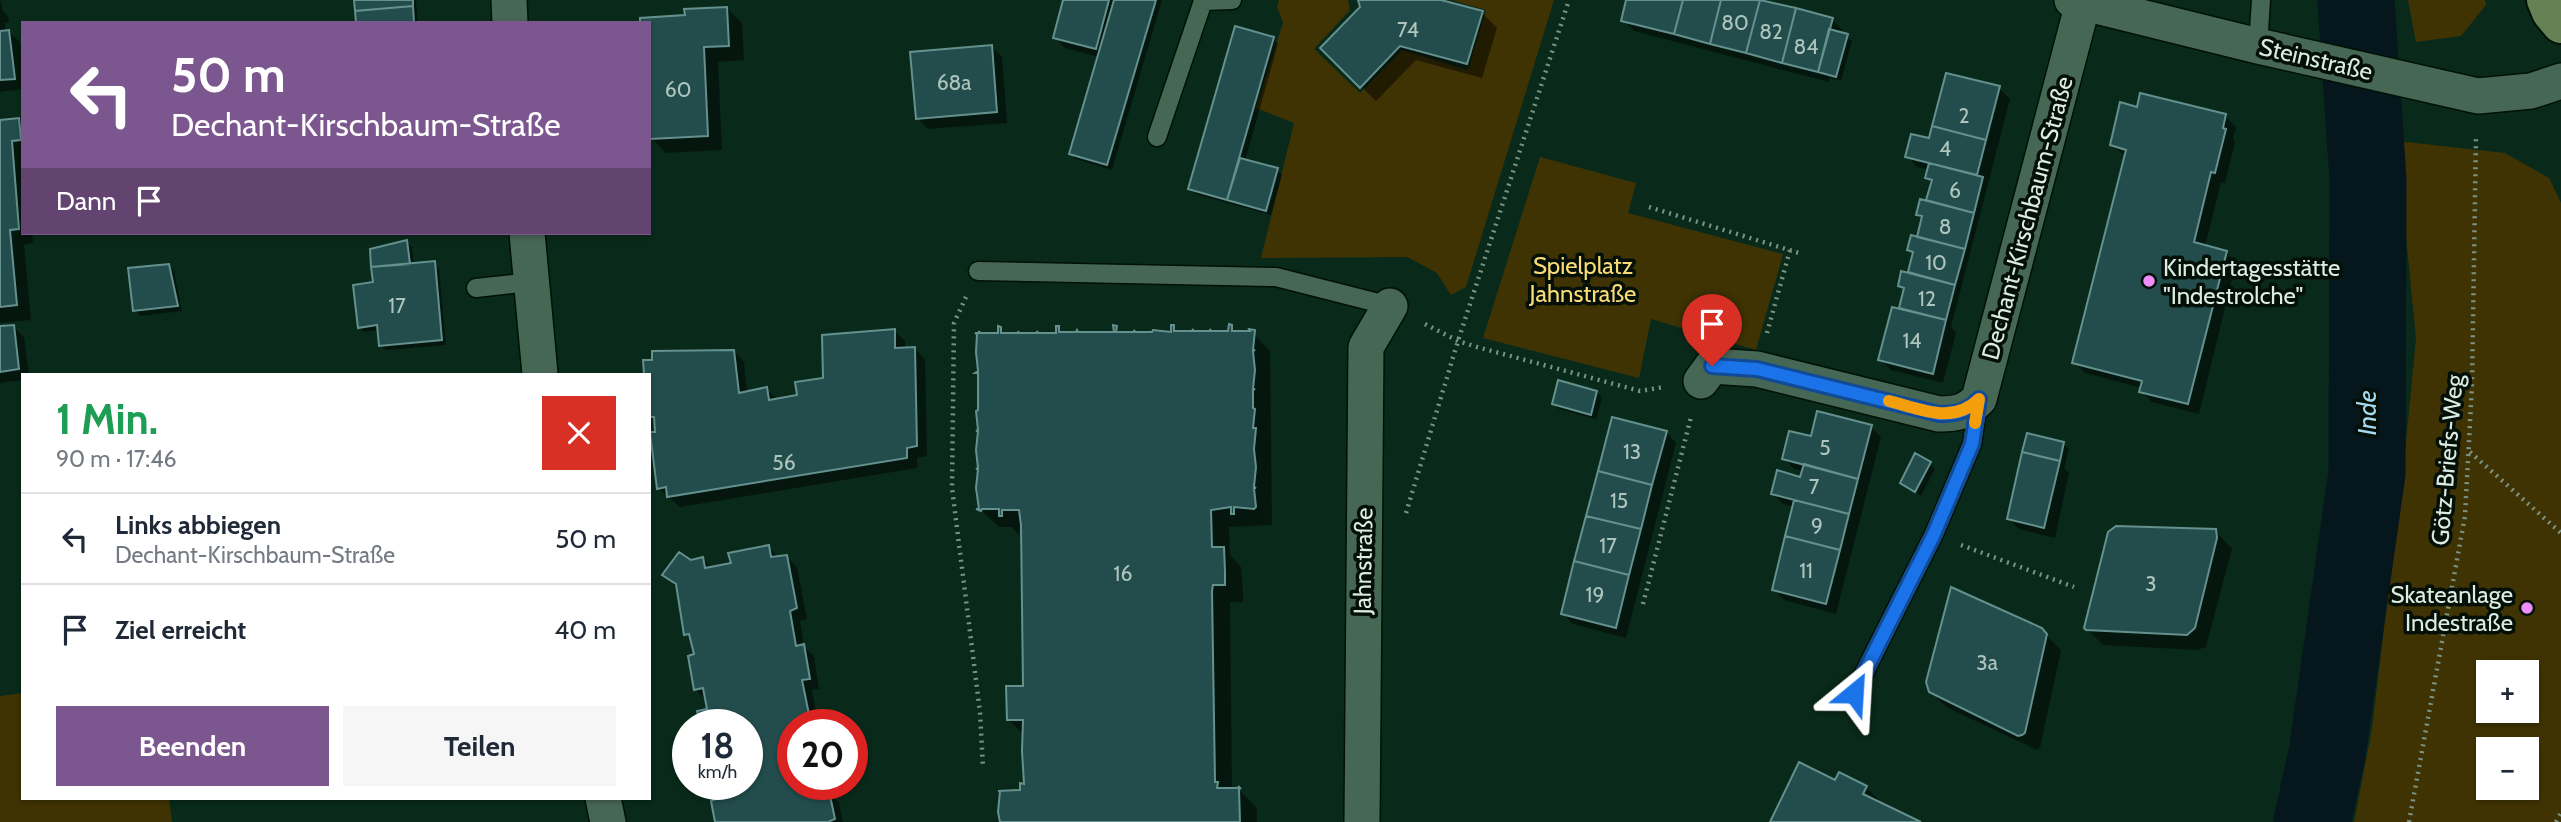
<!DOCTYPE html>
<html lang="de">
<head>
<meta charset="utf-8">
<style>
	:root { --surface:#fff; --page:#f6f6f7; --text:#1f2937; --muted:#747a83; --line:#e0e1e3; --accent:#7c568e }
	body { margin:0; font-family:Cabin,sans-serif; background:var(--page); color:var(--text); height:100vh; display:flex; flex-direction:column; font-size:26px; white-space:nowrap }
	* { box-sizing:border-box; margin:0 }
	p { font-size:23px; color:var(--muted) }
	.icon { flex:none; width:38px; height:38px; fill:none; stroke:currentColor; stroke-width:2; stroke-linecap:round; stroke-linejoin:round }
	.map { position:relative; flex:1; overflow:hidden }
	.side { position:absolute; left:21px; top:373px; width:630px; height:427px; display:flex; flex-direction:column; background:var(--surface); border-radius:0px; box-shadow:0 2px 5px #0004 }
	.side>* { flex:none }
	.banner { position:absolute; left:21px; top:21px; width:630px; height:214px; border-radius:0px; box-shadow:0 2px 5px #0004; background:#7c568e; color:#fff; overflow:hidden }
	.controls { position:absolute; left:2476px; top:660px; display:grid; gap:14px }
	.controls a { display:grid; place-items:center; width:63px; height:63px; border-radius:0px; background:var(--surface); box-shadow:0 2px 5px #0004; font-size:35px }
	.speed { position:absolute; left:672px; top:709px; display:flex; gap:14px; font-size:35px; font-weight:700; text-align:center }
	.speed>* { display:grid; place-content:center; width:91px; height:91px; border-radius:50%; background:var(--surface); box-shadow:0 2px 5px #0004; line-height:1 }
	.speed small { font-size:18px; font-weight:400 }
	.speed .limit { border:10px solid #d22; background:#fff; color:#111 }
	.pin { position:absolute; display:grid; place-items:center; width:60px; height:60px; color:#fff; margin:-72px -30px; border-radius:50% 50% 50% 0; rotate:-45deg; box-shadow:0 0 7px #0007 }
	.pin .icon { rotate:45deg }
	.me { position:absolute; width:77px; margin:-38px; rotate:27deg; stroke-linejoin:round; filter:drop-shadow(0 0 5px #0008) }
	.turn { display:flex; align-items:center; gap:24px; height:147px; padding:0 35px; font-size:32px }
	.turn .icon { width:91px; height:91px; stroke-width:2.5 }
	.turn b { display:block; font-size:49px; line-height:60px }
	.then { display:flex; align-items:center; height:66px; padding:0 35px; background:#0003; gap:14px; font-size:26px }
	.round { display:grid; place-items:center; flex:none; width:74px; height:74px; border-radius:0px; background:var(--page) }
	.overview { display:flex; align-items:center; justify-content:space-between; height:119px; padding:0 35px }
	h1 { font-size:42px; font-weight:700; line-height:52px; color:#1e9e55 }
	.cta { display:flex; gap:14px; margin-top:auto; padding:14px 35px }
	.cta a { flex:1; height:80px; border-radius:0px; background:var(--accent); color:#fff; font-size:28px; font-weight:700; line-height:80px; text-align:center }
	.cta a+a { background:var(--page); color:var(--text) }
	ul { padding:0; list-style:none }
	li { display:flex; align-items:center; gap:21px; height:91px; padding:0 35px; border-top:2px solid var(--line) }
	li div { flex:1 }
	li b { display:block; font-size:26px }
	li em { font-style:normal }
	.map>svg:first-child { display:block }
</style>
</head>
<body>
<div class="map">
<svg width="2561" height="822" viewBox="0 0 2561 822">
	<rect width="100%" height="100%" fill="#092a1a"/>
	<path fill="#3f3304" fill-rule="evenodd" d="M1279,0H1348L1350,10L1314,49L1360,93L1402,50L1468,70L1486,10L1452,0H1554L1466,287L1451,295L1437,273L1407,257L1261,258L1294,123L1256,108L1283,23L1277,6Z
		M2408,0H2485L2486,5L2461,36L2416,42Z
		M2397,141L2505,153L2549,178L2561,203V822H2354L2372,729L2405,452L2416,339ZM2488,672H2527V710H2488ZM2488,749H2527V788H2488Z
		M1540,157L1636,183L1628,213L1783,254L1756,350L1651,319L1639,378L1483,338Z
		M23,693V798H169L172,822H0V696Z"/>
	<path fill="#0007" d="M0,0L3,11L8,16L9,22L5,23V32H9L20,42L23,89L0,92Z
		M356,0H416L418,23H358Z
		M1065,0H1162L1112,170L1076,159L1071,154L1099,57L1065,48L1055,37Z
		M1360,0H1434L1482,13L1497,28L1482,78L1416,60L1376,101L1322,48L1362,7Z
		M1628,0H1757L1832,19L1842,30L1841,34L1852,41L1841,81L1830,78L1829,82L1634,31L1623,20Z
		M727,8L742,23L744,60L718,62L722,150L666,153L651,138L649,23Z
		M1273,39L1278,44L1245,161L1277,170L1282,175L1271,215L1195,194L1190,189Z
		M991,46L1002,57L1007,123L928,129L918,118Z
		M1999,88L2010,99L1951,327L1956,333L1943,383L1891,370L1880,359L1905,312L1901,307L1905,291L1899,285L1909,274L1914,255L1909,250L1918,239L1923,220L1918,214L1928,202L1933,183L1927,178L1929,170L1917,167L1907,156Z
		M2138,109L2225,116L2236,127L2233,139L2235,142L2225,183L2221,182L2205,247L2226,252L2236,263L2199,414L2152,402L2141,391L2142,388L2085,373L2074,362L2126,156L2111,145Z
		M19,120L23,124V233H32L33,243L24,245L31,320L0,323V122Z
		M407,242L412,247L414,265L434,263L439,268L446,345L386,350L380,345L379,330L364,332L359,327L375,284Z
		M169,266L174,271L182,311L140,316L135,310Z
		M13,326L24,337L29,374H23V380L0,383V328Z
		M894,331L905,341V349L914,348L925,359L927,456L917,458V468L680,507L658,488L656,423L650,417L649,374H646L645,362L734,351L744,362L747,393L766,389L778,400L799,397Z
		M1252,332L1270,351L1272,525L1229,527L1230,555L1241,567L1243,592V602H1230V610L1232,790H1239L1257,808V822H1002L1025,785V736L1008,719L1024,688L1023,524H1020L1019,535L1012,527H999L980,509Z
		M1597,392L1602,398L1596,419L1559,409L1554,404Z
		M1871,427L1881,437L1836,614L1784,600L1774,589L1794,507L1783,504L1772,493L1801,479L1804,471L1794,469L1784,458L1812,438Z
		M1666,432L1676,443L1626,638L1573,624L1563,613Z
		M2063,444L2069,449L2064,468L2069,473L2055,538L2019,529L2008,518Z
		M1930,464L1935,469L1921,496L1902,483Z
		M2215,531L2232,549L2206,647L2197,650L2103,645L2087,629Z
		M769,547L779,558L786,556L797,567L807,619L800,621L804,647L814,656L819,689L812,690L818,724H793V784H830L831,795L839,803L843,822H716L718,801L713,784H747V724H702L699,712L710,711L706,700L695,689L696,656L693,641L686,634L678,588L664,575L691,562L703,559L712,568L733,564Z
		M2041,630L2061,650L2040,748L2037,750L1946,707L1930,691Z
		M1840,774L1866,787L1881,802L1880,804L1917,822H1772L1836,782Z"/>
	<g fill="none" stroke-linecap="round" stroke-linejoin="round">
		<path stroke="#06161d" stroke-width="77" d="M2312,822L2327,754L2367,473L2368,180L2356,0"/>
	</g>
	<path fill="#224d4c" stroke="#64908e" stroke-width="2" d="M354,0H413V6L355,11Z
		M1063,0H1109L1096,49L1053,38Z
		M1114,0H1156L1107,165L1069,154Z
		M1358,0H1441L1483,11L1467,64L1400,46L1360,88L1320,48L1360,7Z
		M1626,0H1683L1674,34L1621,21Z
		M1683,0H1721L1710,44L1674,34Z
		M1721,0H1760L1746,53L1710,44Z
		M1760,0L1796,8L1782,63L1746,53Z
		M413,6L414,23H356L355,11Z
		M727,7L729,46L704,47L708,136L650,139L649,23H640V18L685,15L684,9Z
		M1796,8L1833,18L1818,72L1782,63Z
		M1235,26L1274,37L1227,200L1188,189Z
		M1829,29L1848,34L1836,77L1818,72Z
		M9,30L15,79L0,80V31Z
		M992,45L997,112L916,119L910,52Z
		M1946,73L2000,86L1986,140L1932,126Z
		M2140,93L2226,114L2223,128L2226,129L2215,173L2211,172L2194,242L2227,251L2188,404L2139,392L2142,381L2072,363L2126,150L2110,145L2120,102L2137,107Z
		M19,118L21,140L12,141L19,229L10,230L17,305L0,307V120Z
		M1932,126L1986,140L1977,175L1905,157L1911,134L1929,138Z
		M1240,158L1278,168L1266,211L1227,200Z
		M1929,163L1983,177L1974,213L1926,200L1932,180L1925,178Z
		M1920,199L1974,213L1965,249L1917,237L1922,216L1916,215Z
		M1911,235L1965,249L1955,285L1908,272L1913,252L1907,250Z
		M407,240L410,264L371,267L370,249Z
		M435,261L442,340L379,346L377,325L358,328L353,285L373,282L371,267Z
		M169,264L178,306L133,311L128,268Z
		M1901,271L1955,285L1946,320L1899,308L1904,288L1898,286Z
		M1892,307L1946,320L1933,374L1878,360Z
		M1229,324L1232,325V331H1250L1249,329L1255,330L1253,350H1255L1253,351L1255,370L1253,389H1255L1253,390V408L1255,409L1253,428H1256L1254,449L1256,467L1254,487L1256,488H1254L1256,507L1254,509L1234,507V514H1231V507L1211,510L1212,547H1224L1225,572V585H1213L1212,591L1215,782H1218L1217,788H1238L1239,786V788H1241L1239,789L1240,822H1000L998,812L1000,791H998L1020,790V783L1024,784L1022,751L1023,720H1007L1006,686H1023L1021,525L1019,510H1002V516H999V509H982L981,511L976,509H979L976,488L978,469H976L978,468L976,450L978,431H976L978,430L976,411L978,410V373H975L978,371L976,352L977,334L975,333H979V331L980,333H998V326L1001,327V333H1019L1018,331L1019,333H1037V331L1038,333H1056V326H1059V332H1076L1077,330L1078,332H1114L1113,325L1117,326L1116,332H1134V330L1135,332H1152L1153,330L1171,332V325H1174V331H1192L1193,329V331H1210V329L1211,331H1228Z
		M14,325L19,369L0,372V326Z
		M895,329V348L915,347L917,446L907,448V458L667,497L666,487L657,489L650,432H655L654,417H649V374H644L643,360H652V351L734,350L739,393L767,387L769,400L797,395L795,382L823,378L822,335Z
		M1558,380L1597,391L1591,415L1552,404Z
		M1817,411L1872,425L1858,479L1782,459L1789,431L1811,436Z
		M1612,417L1667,431L1652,485L1598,471Z
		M2027,433L2064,442L2060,461L2022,452Z
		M2022,452L2060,461L2044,528L2007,519Z
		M1915,453L1931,462L1915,492L1900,483Z
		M1804,464L1858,479L1849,514L1771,494L1777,470L1800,477Z
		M1598,471L1652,485L1641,529L1586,516Z
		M1794,500L1849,514L1840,550L1785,536Z
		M1586,516L1641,529L1629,575L1574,561Z
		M2116,526L2216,529L2217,538L2195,628L2187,635L2086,630L2084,628L2108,532Z
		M1785,536L1840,550L1826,604L1772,590Z
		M769,545L771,557L787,555L797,608L790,611L796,646L804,644L810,679L802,680L811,724H793V784H821L823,792L829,791L835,819L828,822H715L711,801L716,799L714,784H747V724H700L697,711L707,709L703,688L694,690L688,656L694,654L689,634L684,635L676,584L662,575L679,552L691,560L703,557L705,568L731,563L728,553Z
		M1574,561L1629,575L1616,628L1561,614Z
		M1951,587L2042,628L2047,634L2025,733L2022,735L2018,736L1929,692L1926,682Z
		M1799,762L1835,780L1839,772L1867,786L1863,794L1921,822H1770Z"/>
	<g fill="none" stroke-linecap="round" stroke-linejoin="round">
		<defs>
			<path id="lane" d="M2258,46L2261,0
				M1157,137L1203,1L1232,0
				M978,271L1276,277L1390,306
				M476,288L531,282
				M1854,693L1934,534L1972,444L1978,403"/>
			<path id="street" d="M509,0L510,23
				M2072,0L2258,46L2478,96L2531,91L2561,81
				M527,233L540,374
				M1701,381L1712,366L1757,369L1939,414C1957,414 1966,412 1979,399L2083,3
				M603,798L608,822
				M1362,822L1366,347L1390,306"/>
			<path id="primary" d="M2546,0L2551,12L2561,24"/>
		</defs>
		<use href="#lane" stroke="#001106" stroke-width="21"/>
		<use href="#street" stroke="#001106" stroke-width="38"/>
		<use href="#primary" stroke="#001106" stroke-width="42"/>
		<path stroke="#7a9385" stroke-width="4.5" stroke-dasharray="2 5" stroke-linecap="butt" d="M1649,207L1799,253
			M966,297L954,323L952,488L980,712L983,768
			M1425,324L1458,341L1477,347L1640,391L1664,387
			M1767,333L1790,250
			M2470,452L2561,533
			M1406,513L1458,341L1569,0
			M1961,545L2074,587
			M1643,604L1691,417
			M2409,822L2465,516L2472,385L2476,135
			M2556,822L2561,813"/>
		<use href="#lane" stroke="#476755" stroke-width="18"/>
		<use href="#street" stroke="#476755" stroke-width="35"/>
		<use href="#primary" stroke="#668254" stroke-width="38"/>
	</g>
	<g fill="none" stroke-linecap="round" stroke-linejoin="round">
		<defs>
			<path id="route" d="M1712,366L1757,369L1939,414C1957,414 1966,412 1979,399L1972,444L1934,534L1854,693"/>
		</defs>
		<use href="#route" stroke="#114b97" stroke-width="18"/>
		<use href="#route" stroke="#1a73e8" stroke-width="12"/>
		<path stroke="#f59e0b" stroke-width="12" d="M1889,401C1921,409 1953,425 1979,399L1975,423"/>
	</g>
	<g fill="#ee8cf9" stroke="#040f08" stroke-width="2.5">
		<circle cx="2149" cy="281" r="7"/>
		<circle cx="2527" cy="608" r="7"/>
	</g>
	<g text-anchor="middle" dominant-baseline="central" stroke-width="7" stroke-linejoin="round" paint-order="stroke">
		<g font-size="21" fill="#adc5bc">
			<text x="1735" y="22">80</text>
			<text x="1408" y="29">74</text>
			<text x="1771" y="31">82</text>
			<text x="1806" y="46">84</text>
			<text x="954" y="82">68a</text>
			<text x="678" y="89">60</text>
			<text x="1964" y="115">2</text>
			<text x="1945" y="148">4</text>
			<text x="1955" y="190">6</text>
			<text x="1945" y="226">8</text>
			<text x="1936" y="262">10</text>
			<text x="1927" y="298">12</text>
			<text x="397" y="305">17</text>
			<text x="1912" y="340">14</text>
			<text x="1825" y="447">5</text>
			<text x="1632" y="451">13</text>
			<text x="784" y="462">56</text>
			<text x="1814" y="486">7</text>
			<text x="1619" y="500">15</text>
			<text x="1817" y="525">9</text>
			<text x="1608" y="545">17</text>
			<text x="1806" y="570">11</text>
			<text x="1123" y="573">16</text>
			<text x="2151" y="583">3</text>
			<text x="1595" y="594">19</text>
			<text x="1987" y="662">3a</text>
		</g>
		<g font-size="24" fill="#dbede2" stroke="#040f08">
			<text transform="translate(2316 59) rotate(13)">Steinstraße</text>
			<text transform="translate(2027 218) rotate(-75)">Dechant-Kirschbaum-Straße</text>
			<text transform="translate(2447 460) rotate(-85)">Götz-Briefs-Weg</text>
			<text transform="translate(1363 561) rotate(-89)">Jahnstraße</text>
		</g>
		<g font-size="24" fill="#f9dc76" stroke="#040f08">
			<text x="1583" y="265">Spielplatz<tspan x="1583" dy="28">Jahnstraße</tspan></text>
		</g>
		<g font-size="24" fill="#dbede2" stroke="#040f08" text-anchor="start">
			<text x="2163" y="267">Kindertagesstätte<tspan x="2163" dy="28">"Indestrolche"</tspan></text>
			<text x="2513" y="594" text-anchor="end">Skateanlage<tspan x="2513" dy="28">Indestraße</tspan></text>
		</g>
		<g font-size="26" font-style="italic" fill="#a4daf0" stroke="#040f08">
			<text transform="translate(2367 413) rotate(-90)">Inde</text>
		</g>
	</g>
</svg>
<div class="controls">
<a>+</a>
<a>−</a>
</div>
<div class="speed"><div>18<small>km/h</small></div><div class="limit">20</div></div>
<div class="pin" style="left:1712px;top:366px;background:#d93025"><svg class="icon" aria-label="arrive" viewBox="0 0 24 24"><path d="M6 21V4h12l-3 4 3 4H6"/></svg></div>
<svg class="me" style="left:1854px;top:693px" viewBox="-20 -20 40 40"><path d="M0-17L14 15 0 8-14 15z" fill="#1a73e8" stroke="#fff" stroke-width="4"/></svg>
<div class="banner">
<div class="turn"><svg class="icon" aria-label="left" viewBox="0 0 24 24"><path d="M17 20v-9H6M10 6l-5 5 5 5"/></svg><div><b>50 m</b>Dechant-Kirschbaum-Straße</div></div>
<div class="then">Dann<svg class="icon" aria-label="arrive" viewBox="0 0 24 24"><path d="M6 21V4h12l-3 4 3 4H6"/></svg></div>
</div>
<section class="side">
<div class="overview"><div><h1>1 Min.</h1><p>90 m · 17:46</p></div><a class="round" style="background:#d93025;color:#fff"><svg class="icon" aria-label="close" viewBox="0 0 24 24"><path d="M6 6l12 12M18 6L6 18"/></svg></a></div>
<ul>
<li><svg class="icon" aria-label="left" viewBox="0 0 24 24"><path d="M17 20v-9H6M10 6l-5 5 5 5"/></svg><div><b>Links abbiegen</b><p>Dechant-Kirschbaum-Straße</p></div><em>50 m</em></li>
<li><svg class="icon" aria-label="arrive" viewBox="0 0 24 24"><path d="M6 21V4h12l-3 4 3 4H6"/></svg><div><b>Ziel erreicht</b></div><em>40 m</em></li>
</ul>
<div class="cta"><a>Beenden</a><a>Teilen</a></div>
</section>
</div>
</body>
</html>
